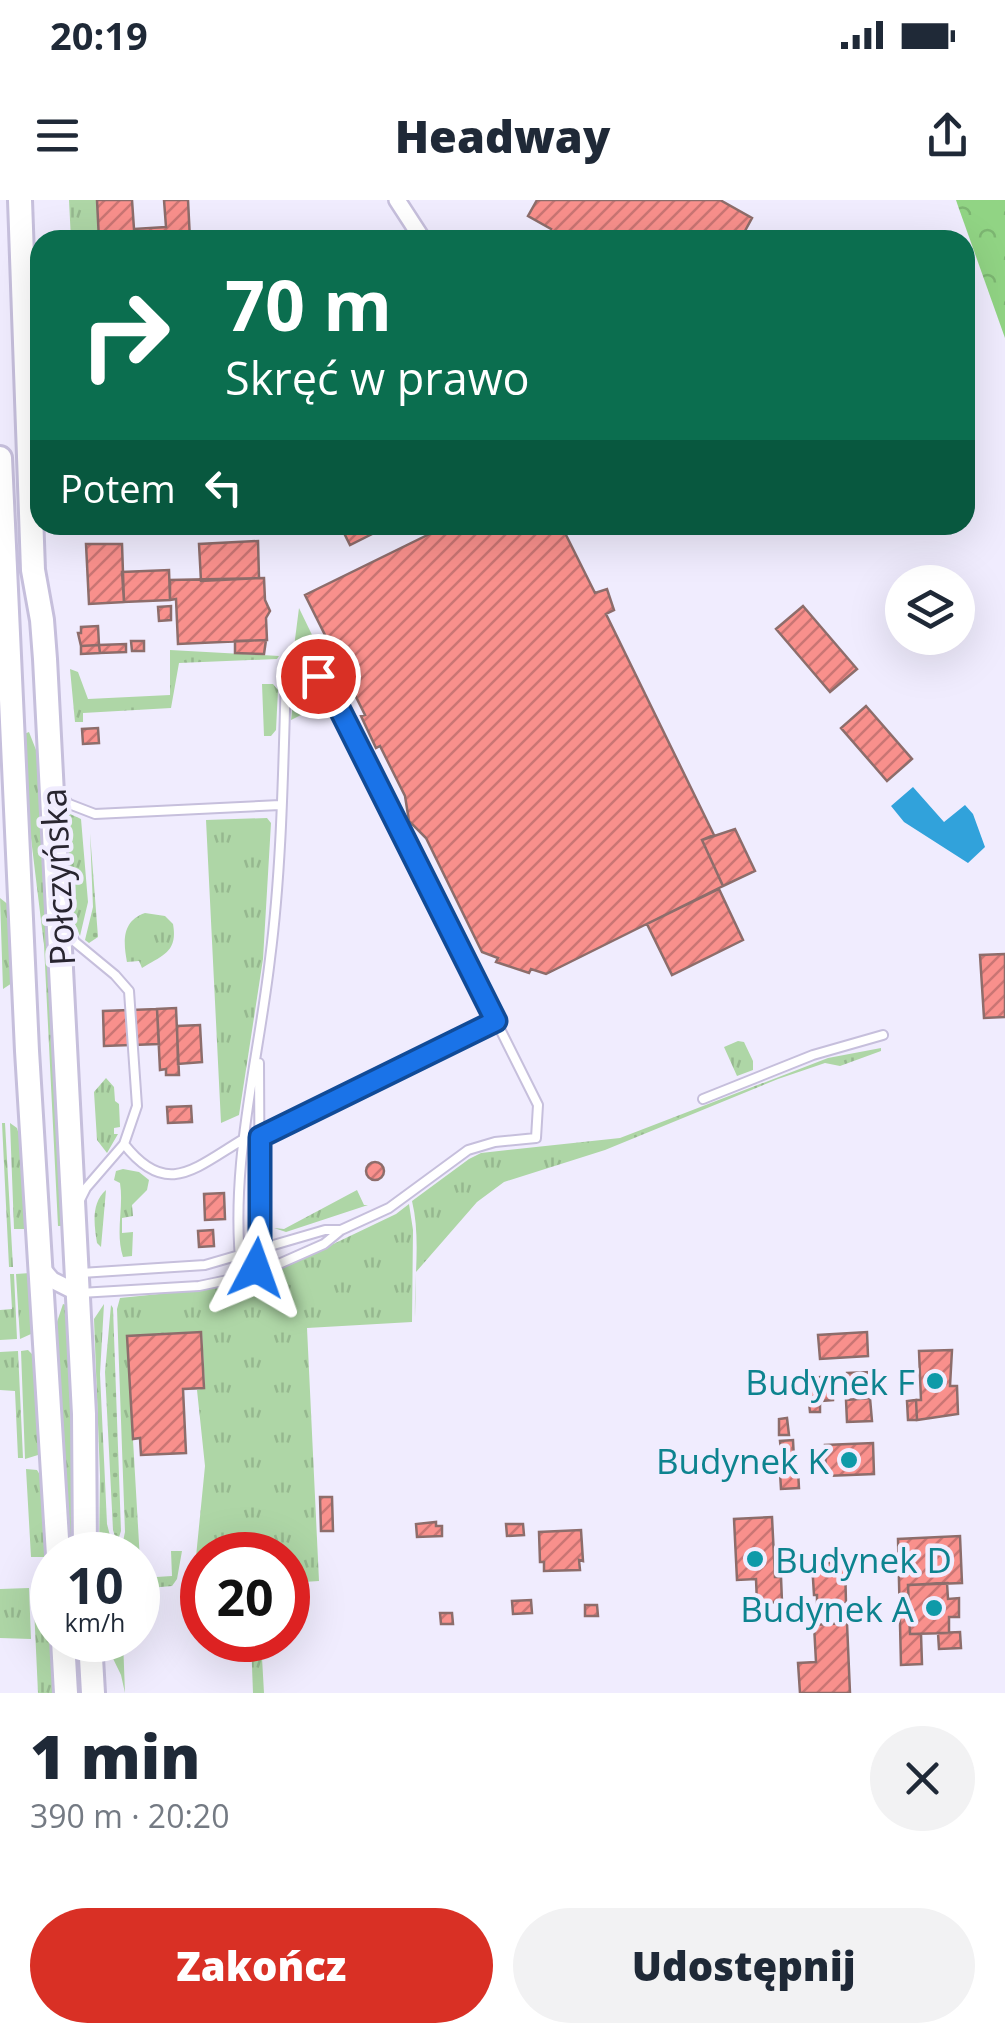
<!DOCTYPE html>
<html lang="pl">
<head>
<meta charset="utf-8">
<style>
	:root { --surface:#fff; --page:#f2f2f3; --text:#1f2937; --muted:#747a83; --accent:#d93025 }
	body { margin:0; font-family:"Open Sans",sans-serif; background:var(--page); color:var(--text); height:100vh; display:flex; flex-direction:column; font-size:38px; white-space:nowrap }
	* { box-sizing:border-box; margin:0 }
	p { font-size:32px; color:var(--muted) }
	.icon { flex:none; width:55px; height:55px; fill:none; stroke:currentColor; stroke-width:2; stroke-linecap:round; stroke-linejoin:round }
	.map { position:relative; height:1493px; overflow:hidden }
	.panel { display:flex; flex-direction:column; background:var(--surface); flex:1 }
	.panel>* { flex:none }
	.banner { position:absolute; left:30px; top:30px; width:945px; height:305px; border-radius:30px; box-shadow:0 10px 40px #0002; background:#0b6e4f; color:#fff; overflow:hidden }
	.tools { position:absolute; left:885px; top:365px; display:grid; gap:20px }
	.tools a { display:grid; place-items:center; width:90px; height:90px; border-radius:50%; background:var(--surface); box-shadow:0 10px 40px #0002; font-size:50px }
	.speed { position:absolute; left:30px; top:1332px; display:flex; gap:20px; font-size:50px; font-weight:700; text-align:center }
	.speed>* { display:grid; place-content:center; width:130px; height:130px; border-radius:50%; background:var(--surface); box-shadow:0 10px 40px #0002; line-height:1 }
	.speed small { font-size:25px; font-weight:400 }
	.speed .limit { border:15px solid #d22; background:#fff; color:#111 }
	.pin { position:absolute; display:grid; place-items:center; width:85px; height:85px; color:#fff; margin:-42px; border:5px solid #fff; border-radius:50%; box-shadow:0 2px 10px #0007 }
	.me { position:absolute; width:110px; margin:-55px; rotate:4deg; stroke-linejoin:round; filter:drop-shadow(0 0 8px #0008) }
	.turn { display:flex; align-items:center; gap:35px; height:210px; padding:0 30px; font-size:45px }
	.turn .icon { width:130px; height:130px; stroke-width:2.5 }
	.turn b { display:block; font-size:70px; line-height:85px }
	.then { display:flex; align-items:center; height:95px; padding:0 30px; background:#0003; gap:20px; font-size:38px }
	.round { display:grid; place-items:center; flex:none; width:105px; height:105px; border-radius:52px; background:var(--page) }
	.headline { display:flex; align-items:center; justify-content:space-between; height:170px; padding:0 30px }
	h1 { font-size:60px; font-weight:800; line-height:75px }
	.action { display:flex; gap:20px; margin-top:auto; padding:20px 30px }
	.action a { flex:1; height:115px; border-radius:60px; background:var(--accent); color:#fff; font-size:40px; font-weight:800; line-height:115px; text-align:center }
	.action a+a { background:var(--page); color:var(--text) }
	.status { display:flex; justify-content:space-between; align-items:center; height:70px; padding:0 50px; background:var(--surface); direction:ltr }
	.status svg { height:28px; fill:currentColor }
	header { display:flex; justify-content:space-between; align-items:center; height:130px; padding:0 30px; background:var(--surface); font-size:45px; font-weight:800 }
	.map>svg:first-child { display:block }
</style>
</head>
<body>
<div class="status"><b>20:19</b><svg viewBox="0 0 49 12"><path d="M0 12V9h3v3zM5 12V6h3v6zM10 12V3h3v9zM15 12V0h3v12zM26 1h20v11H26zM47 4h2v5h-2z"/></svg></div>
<header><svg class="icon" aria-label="menu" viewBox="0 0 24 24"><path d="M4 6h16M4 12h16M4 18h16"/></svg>Headway<svg class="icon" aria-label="share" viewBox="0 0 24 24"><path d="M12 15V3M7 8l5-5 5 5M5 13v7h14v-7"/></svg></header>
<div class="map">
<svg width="1005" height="1493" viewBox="0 0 1005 1493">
	<defs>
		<pattern id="grass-tufts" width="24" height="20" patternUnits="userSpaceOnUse" patternTransform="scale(2.5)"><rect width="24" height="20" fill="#aed6a6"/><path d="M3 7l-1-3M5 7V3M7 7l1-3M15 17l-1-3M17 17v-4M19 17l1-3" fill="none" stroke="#96b88f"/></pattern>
		<pattern id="forest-crowns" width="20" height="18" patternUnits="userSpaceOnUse" patternTransform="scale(2.5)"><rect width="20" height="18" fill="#91d484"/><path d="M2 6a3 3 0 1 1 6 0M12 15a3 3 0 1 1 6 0" fill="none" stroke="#7db672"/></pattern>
		<pattern id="garden-dots" width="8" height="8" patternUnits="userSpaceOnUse" patternTransform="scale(2.5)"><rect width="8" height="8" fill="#aed6a6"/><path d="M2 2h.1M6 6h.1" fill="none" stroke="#96b88f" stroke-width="1.8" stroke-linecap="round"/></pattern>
		<pattern id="building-hatch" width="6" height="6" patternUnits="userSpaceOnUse" patternTransform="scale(2.5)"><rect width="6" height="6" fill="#f9908c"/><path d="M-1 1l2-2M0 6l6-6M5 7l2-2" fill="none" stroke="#ca7573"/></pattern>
	</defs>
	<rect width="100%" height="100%" fill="#f0ecfe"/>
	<path fill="url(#grass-tufts)" d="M69,0H97L99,40H71Z
		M299,408L314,439L302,446L309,462L307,465L298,463L293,455Z
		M170,450L279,456L277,459L179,463L171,508L83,513V522H75L70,469L78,472L88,499L170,495Z
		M306,482C319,483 323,490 329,501L291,520L295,487Z
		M262,484H273L278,490L276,530L271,536H264Z
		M29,532L38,555L62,1026H58L44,745L29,622L24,534Z
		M70,614L81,619L88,702L80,736L72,717L67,618Z
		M267,618L271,623L263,759L239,915L221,923L206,620Z
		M0,698L10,706L13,773L12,783L3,789Z
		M145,713L165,716L173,724C178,752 163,755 142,768L139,761L127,762C123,741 122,721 145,713Z
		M738,841L744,842L753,861V870L737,876L724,847Z
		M881,848V851L840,866L825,863L778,879L605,950L504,982L477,1002L416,1072L415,1117C414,1079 421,1038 412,1001L469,959L481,953L620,938L828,858Z
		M106,878L114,887L115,901L119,904L120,927L114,928V934H118L107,953L97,940L94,892Z
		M2,923H5L13,1067H9Z
		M10,923L17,928L23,948L27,1029H14Z
		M123,969L139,972L149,980L147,990L132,1005L133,1016L122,1018V1033L133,1032L132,1056L123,1057C115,1032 124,1008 120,983L114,980L116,971Z
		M357,990L364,1005H368L286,1032L274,1028L284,1029Z
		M409,1004L413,1030L412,1122L307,1128L319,1381L288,1383V1355H202V1387H193L205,1266L197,1190L205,1188L202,1132L127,1136L141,1378L172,1376L171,1351H182L177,1379L172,1386L138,1389V1355H123L121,1351L125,1332L117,1109L120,1098L237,1086L281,1069L396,1014Z
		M30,1073L33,1126L31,1134L20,1139L16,1074Z
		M10,1074H14L17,1139L0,1140V1110L12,1109Z
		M63,1104L66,1105L78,1355H66L54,1131Z
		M104,1104L100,1174L107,1324L115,1355H99L100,1276L94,1119Z
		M28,1150L35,1157L41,1248L38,1255L25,1259L21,1151Z
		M18,1151L23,1258H18L15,1191L0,1190V1152Z
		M26,1269L37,1270L43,1280L46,1357H31Z
		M33,1386H44L48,1394L53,1493H38Z
		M29,1388L31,1439L0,1438V1389Z
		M104,1440H123L125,1493L121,1475Z
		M251,1440H261L264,1493H253Z"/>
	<path fill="url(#forest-crowns)" d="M956,0H1005V138L958,6Z"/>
	<path fill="url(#garden-dots)" d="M90,633L98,737L89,743L85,740L93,707Z
		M106,990L101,1047L97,1043C94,1024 91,1003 106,990Z
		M111,1105L113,1108L121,1331L117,1343L113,1330L105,1172Z"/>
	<path fill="#31a2db" d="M913,587L944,622L965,605L973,614L985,647L968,663L904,622L891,606Z"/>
	<path fill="url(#building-hatch)" stroke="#8d6d6b" stroke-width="2.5" d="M97,0H132L134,29L166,27L164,0H188L190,40H99Z
		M537,0H720L752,18L740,40H545L551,29L528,16Z
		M340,325H372L376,332L350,345Z
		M448,325H561L595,393L607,389L614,410L606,414L714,635L702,640L723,686L546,774L531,769L529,773L496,762L498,758L482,752L426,638L409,621L405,596L380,546L376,548L361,516L365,515L305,395Z
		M258,341L259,378L201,381L199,344Z
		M86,344H122L124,402L89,404Z
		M169,370L170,400L124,402L122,372Z
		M264,378L265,400L270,411L266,418L267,440L178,444L176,399L170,400V380Z
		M171,406V420L159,421L158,407Z
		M803,406L857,469L830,492L776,429Z
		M98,426L99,445L81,446L78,433H81V427Z
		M266,440L264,454L235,453V441Z
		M131,441H144V451H132Z
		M126,444V452L100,453L99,445Z
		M99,445L100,453L81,454V446Z
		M866,506L912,559L887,581L841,528Z
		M98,528L99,543L83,544L82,529Z
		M735,629L755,671L723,686L702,640Z
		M719,689L743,740L672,775L647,724Z
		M1005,754V817L984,818L980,755Z
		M176,808L179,875H166V869L160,870L157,809Z
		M157,809L159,844L104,846L103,811Z
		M200,825L202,862L178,864L177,826Z
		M191,906L192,922L168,923L167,907Z
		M366 971a9 9 0 1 1 18 0a9 9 0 1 1-18 0Z
		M224,993L225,1019L205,1020L204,994Z
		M213,1030L214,1046L199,1047L198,1031Z
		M201,1132L204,1188L183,1189L186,1253L141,1255L140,1238L133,1239L127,1136Z
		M867,1132L868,1156L820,1159L818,1135Z
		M952,1150L950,1186H957L958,1214L917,1220L916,1200H921L919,1151Z
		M871,1172L872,1191L848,1192L847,1173Z
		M820,1177L821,1190L833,1189V1200L809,1202L808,1178Z
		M870,1198L872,1221L847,1222L846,1200Z
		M916,1200L917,1220H908L907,1201Z
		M820,1201V1212H810L809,1202Z
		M787,1218L789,1235H779V1219Z
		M793,1240L794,1260L782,1261L780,1241Z
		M873,1243L874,1274L826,1276L825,1245Z
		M798,1271L799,1288L781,1289L780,1272Z
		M320,1297H332L333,1331H321Z
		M772,1317L775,1377H781L782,1402L757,1403L756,1379L737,1380L734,1319Z
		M436,1322V1326H442V1336L417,1337L416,1324Z
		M506,1324H523L524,1335L507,1336Z
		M581,1330L583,1361L579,1360L580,1370L544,1371V1362H540L539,1332Z
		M960,1336L962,1383L908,1385L910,1434H921L922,1464L901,1465L898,1339Z
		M812,1363H845L846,1403L817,1404V1395H814Z
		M947,1383L948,1399L959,1398V1417H949V1433L910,1434L908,1385Z
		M531,1400L532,1413L513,1414L512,1401Z
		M585,1405H597L598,1416H585Z
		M440,1413H452L453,1424H441Z
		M847,1423L850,1493H800L798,1463L816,1462L814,1425Z
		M960,1432L961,1448L939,1449L938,1433Z"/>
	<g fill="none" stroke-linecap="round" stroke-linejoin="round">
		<defs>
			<path id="lane" d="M57,592L69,604L95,614L280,605
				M68,729L75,742L115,775L129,791L137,906L124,944L86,988L80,1000
				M703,899L813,855L883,835
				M260,937L495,821
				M124,944C166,998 194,969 242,940
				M255,1068L260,1051L259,863
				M81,1073L205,1065L325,1030H341
				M80,1093L199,1086L242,1077L255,1068L272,1067L324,1044L341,1030L389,1008L468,950L495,942L536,938L538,905L326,481L308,473L286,476C283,569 282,666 270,759C258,864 228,971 242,1077"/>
			<path id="street" d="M397,0L423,40
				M40,1066L52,1080L78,1093"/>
			<path id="secondary" d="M20,0L33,370L42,420L45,459L84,1214L85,1355
				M0,258L27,851L58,1355
				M63,1440L66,1493
				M90,1440L93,1493"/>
		</defs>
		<use href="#lane" stroke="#c6bfdc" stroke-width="12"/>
		<use href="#street" stroke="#c6bfdc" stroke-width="20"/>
		<use href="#secondary" stroke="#c6bfdc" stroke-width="28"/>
		<use href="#lane" stroke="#fff" stroke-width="8"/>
		<use href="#street" stroke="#fff" stroke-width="15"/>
		<use href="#secondary" stroke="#fff" stroke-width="22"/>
	</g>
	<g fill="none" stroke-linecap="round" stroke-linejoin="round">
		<defs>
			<path id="route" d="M256,1068L260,1051V937L496,821L326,482L318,476"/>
		</defs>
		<use href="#route" stroke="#114b97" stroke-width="25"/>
		<use href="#route" stroke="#1a73e8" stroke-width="18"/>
	</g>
	<g fill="#0f9aa8" stroke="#f0ecfe" stroke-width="4">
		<circle cx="935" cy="1181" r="10"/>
		<circle cx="849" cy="1260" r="10"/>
		<circle cx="755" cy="1359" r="10"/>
		<circle cx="934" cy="1408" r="10"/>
	</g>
	<g text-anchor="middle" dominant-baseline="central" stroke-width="9" stroke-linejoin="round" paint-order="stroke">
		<g font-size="35" fill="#282530" stroke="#f0ecfe">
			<text transform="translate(57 677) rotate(-93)">Połczyńska</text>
		</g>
		<g font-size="35" fill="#0d838f" stroke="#f0ecfe" text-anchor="end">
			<text x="915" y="1181">Budynek F</text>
			<text x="829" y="1260">Budynek K</text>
			<text x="775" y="1359" text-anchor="start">Budynek D</text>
			<text x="914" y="1408">Budynek A</text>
		</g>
	</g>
</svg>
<div class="tools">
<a><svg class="icon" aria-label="layers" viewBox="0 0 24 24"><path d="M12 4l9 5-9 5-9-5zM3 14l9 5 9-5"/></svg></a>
</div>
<div class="speed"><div>10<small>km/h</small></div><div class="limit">20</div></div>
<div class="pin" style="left:318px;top:476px;background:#d93025"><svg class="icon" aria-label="arrive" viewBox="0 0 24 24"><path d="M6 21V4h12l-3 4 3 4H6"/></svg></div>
<svg class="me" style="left:256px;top:1068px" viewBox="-20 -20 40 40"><path d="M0-17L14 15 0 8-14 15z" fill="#1a73e8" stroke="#fff" stroke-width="4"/></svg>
<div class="banner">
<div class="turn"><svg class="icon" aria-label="right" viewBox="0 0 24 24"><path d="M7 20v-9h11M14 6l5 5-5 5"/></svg><div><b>70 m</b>Skręć w prawo</div></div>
<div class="then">Potem<svg class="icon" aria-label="left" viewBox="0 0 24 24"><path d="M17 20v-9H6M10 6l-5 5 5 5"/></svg></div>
</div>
</div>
<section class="panel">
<div class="headline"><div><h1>1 min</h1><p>390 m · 20:20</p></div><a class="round"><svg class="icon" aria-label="close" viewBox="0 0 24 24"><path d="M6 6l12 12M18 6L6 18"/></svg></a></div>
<div class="action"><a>Zakończ</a><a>Udostępnij</a></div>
</section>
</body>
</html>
